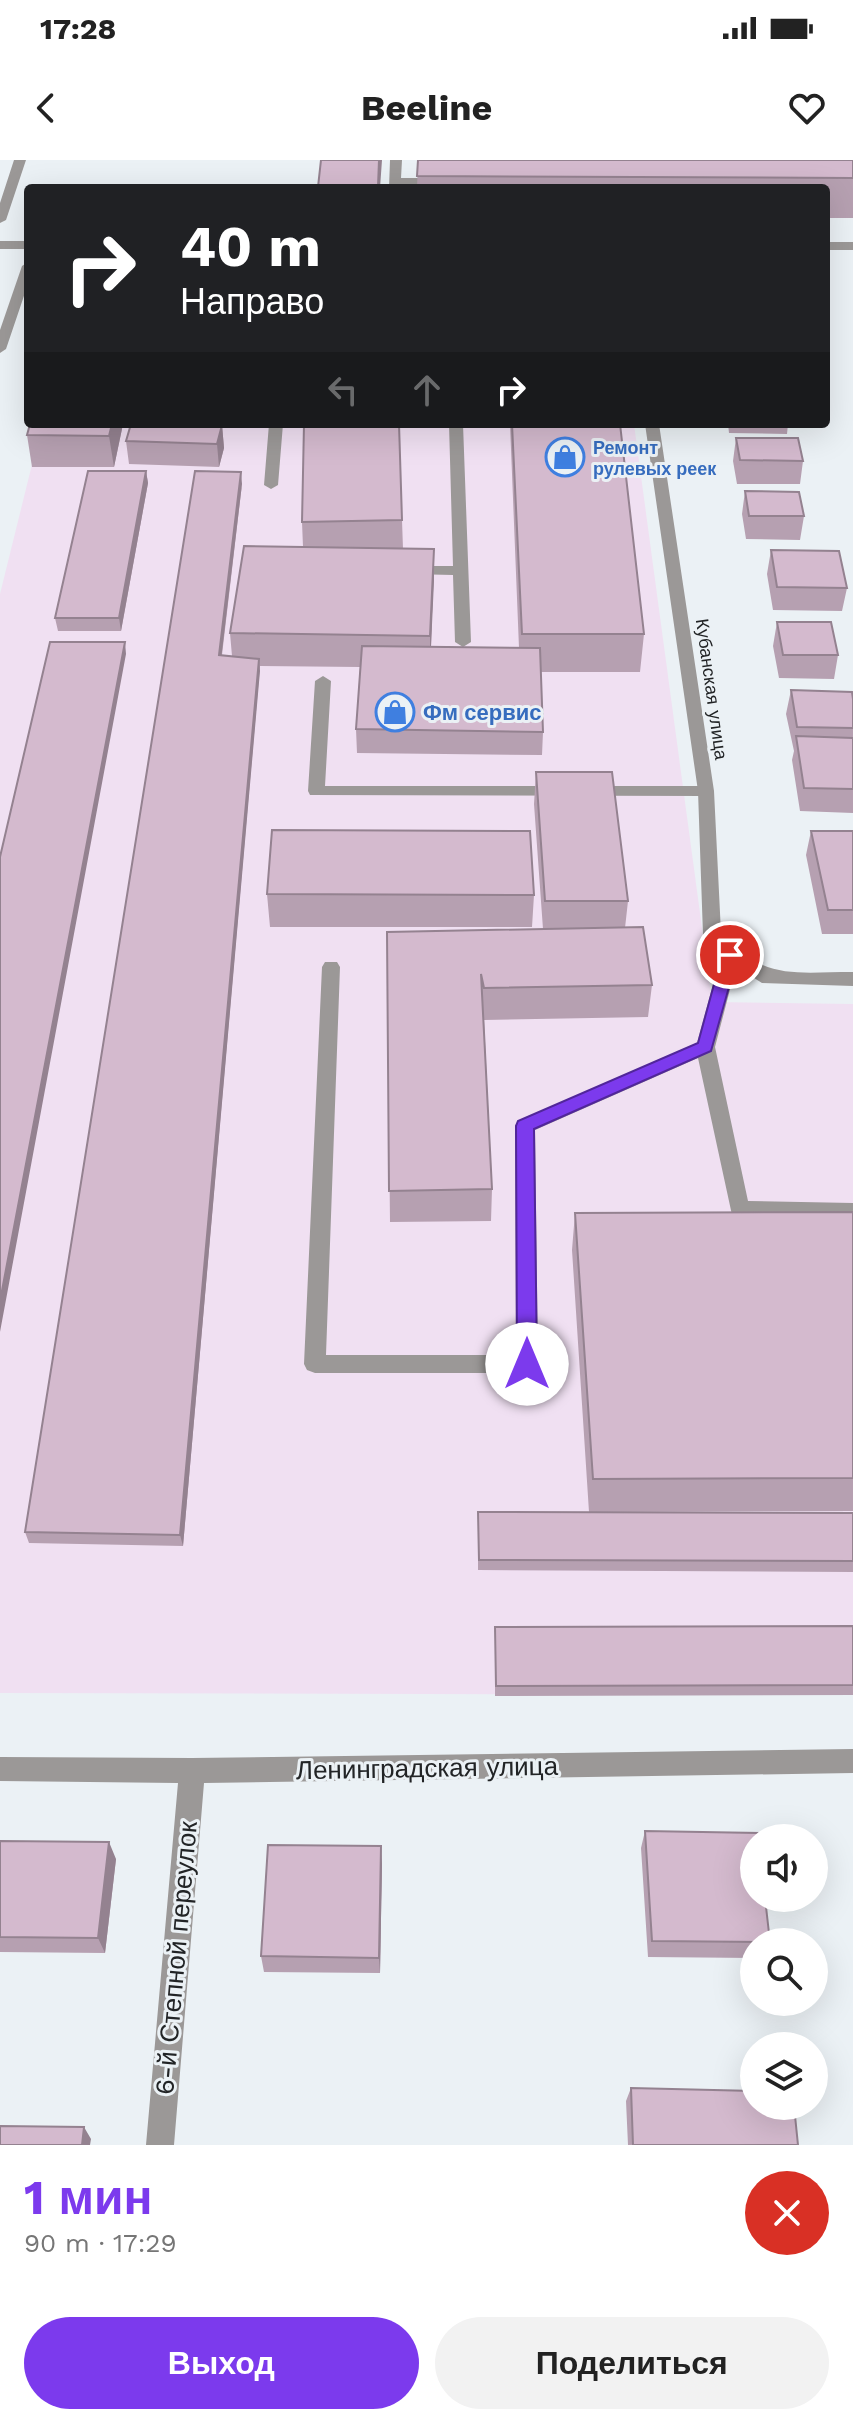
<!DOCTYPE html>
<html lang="ru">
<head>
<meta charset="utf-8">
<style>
	:root { --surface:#fff; --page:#f2f2f2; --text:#222; --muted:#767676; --accent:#7c3aed }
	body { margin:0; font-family:"Work Sans",sans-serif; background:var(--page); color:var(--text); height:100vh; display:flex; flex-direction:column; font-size:30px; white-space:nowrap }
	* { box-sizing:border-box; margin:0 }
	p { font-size:26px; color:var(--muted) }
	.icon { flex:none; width:44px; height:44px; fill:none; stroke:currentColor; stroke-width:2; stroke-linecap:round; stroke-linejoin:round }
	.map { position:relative; height:1985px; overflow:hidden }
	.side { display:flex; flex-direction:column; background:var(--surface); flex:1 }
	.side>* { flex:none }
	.top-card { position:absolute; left:24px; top:24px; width:806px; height:244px; border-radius:8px; box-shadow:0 8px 32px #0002; background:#202124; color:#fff; overflow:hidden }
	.tools { position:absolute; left:740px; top:1664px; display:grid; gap:16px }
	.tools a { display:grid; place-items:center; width:88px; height:88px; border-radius:50%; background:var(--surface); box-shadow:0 8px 32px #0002; font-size:40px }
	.pin { position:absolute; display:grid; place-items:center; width:68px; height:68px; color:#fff; margin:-34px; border:4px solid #fff; border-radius:50%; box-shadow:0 2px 8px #0007 }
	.me { position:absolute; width:88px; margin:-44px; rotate:0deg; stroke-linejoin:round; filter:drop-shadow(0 0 6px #0008) }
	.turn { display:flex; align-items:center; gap:28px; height:168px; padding:0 24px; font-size:36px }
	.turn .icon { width:104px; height:104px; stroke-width:2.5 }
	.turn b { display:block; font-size:56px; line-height:68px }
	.lanes { display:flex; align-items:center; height:76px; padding:0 24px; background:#0003; justify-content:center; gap:40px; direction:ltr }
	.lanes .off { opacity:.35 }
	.round { display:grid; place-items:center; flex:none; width:84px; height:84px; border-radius:42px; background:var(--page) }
	.summary { display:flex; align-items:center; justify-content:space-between; height:136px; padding:0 24px }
	h1 { font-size:48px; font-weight:700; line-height:60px; color:var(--accent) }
	.button { display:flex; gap:16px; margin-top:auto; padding:16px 24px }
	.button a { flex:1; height:92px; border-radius:48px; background:var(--accent); color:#fff; font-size:32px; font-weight:700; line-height:92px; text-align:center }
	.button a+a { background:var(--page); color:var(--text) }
	.status { display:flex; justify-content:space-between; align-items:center; height:56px; padding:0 40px; background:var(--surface); direction:ltr }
	.status svg { height:22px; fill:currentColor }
	header { display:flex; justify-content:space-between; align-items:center; height:104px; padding:0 24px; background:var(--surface); font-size:36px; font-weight:700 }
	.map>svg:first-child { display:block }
</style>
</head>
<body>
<div class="status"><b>17:28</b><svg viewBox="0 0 49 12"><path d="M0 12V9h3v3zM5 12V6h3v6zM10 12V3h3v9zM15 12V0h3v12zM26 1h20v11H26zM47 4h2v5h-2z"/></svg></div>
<header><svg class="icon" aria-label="back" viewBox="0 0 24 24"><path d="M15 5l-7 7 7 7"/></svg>Beeline<svg class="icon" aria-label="heart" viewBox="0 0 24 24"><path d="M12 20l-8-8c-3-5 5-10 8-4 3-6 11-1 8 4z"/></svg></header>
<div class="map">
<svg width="853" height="1985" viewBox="0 0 853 1985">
	<rect width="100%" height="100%" fill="#ebf1f5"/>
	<path fill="#f0e0f2" d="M42,264H634L712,842L853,844V1535L0,1533V434Z"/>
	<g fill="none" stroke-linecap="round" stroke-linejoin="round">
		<path fill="#9b9897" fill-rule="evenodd" d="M14,0H26L6,60L0,63V43Z
			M390,0H402L401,18H443L449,21L443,24H401V28H389Z
			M269,264H283L278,325L271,329L264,325Z
			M449,264H463L471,482L463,487L455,482L453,415L409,414L402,410L409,406H453Z
			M323,516L331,521L325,626H706L714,631L706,636L310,635L308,631L315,521Z
			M730,789L739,795L715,887L748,1041L853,1043V1059L732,1055L698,898L535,970L538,1204L535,1210L527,1213H315L307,1210L304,1204L322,807L325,802H337L340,807L326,1195H516L515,966L518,961L697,883L721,795Z"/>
		<path fill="#9b9897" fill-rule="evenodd" d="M0,81H28V89H0Z
			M826,82H853V90H826Z
			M28,102V124L6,189L0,193V170L22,106Z
			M645,264H659L714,631L721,773C764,821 794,812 853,812V826L762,823L724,799L703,775L698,631Z
			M853,1589V1613L204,1623L174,1985H146L178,1623L0,1621V1597L192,1598Z"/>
	</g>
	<path fill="#b6a0b1" d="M418,0H853V58H826V28H417Z
		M30,264H123L114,307H32L27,275Z
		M510,264H620L644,474L640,512H541L543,572L542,595L357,593L356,569L360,507L260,506L183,1386L29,1383L25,1372L242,324L222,495L232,496L230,473L303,387L302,362L402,360L403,389H434L431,487L519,488Z
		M728,264H788L787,274L729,273Z
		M222,265L224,288L219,307L129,304L126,281Z
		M736,278L803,301L800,324H737L733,301Z
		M146,311L148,323L121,471H58L55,458Z
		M745,331L804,356L800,380L746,379L742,354Z
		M771,390L847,428L842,451L773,450L767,414Z
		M777,462L838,495L834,519L779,518L773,486Z
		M791,530L853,539V653L800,651L792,600L794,591L786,554Z
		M536,612L628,741L625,768L652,825L648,857L484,860L492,1029L491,1061L390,1062L387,772L543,769L534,644Z
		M811,671H853V774H822L806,695Z
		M267,734L534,735L532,767H270Z
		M853,1052V1351L589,1352L572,1090L575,1053Z
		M478,1352L853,1353V1412L478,1410Z
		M853,1466V1535L495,1536V1467Z
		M645,1671L754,1782V1798L648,1797L641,1688Z
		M0,1681L116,1699L105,1793L0,1792Z
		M382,1703L380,1813L264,1812L261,1796Z
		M631,1928L798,1985H628L626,1941Z"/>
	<path fill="#948290" d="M379,0H382L380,28H378Z
		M112,264H123L114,307L109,276Z
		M222,265L224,288L219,307L217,284Z
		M146,311L148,323L121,471L119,458Z
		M241,312L242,324L220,508L219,495Z
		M434,389V421L430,508V476Z
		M125,482L126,494L0,1172V1141Z
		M259,499L260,511L183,1386L180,1375Z
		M109,1682L116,1699L105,1793L98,1778Z
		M381,1686L382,1703L380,1813L379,1798Z
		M84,1967L91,1979L90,1985H82Z"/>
	<path fill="#d4bace" stroke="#948290" stroke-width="2" d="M321,0H379L378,27H318Z
		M418,0H853V18L417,16Z
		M30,264H112L109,276L27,275Z
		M131,264H172L222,265L217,284L126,281Z
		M304,264H399L402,360L302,362Z
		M512,264H620L644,474H522Z
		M736,278H798L803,301L740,300Z
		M88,311H146L119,458H55Z
		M195,311L241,312L219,495L259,499L180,1375L25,1372Z
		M745,331L799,332L804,356H749Z
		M244,386L434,389L430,476L230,473Z
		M771,390L839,391L847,428L777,427Z
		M777,462H831L838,495H783Z
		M50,482H125L0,1141V697Z
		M362,486L540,488L543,572L356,569Z
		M791,530L852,532L853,539V568L797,567Z
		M796,576L853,578V629L804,628Z
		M536,612H612L628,741H545Z
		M272,670L530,671L534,735L267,734Z
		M811,671H853V750H828Z
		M643,767L652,825L484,828L481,814L492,1029L389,1031L387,772Z
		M853,1052V1318L593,1319L575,1053Z
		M478,1352L853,1353V1401L479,1400Z
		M853,1466V1525L496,1526L495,1467Z
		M645,1671L759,1673V1678H754V1738H765L770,1782L652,1781Z
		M0,1681L109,1682L98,1778L0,1777Z
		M268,1685L381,1686L379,1798L261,1796Z
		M631,1928L754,1931V1946H794L798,1985H633Z
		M0,1966L84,1967L82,1985H0Z"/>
	<path fill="#7c3aed" stroke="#51269a" stroke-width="2" d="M730,789L738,795L711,891L534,969L537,1204L534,1210L527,1212L520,1210L517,1204L516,966L518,961L698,883L722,795Z"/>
	<defs>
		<symbol id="shop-ring" viewBox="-11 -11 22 22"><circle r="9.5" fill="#ebf1f5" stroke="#3f7fe0" stroke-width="1.5"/><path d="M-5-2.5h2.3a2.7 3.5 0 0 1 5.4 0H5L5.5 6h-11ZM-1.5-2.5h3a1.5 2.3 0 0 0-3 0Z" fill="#3f7fe0"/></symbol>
	</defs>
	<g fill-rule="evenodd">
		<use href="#shop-ring" x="543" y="275" width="44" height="44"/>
		<use href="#shop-ring" x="373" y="530" width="44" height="44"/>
	</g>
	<g text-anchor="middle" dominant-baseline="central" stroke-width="6" stroke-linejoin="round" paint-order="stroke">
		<g font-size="18" font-weight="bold" fill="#366cbe" stroke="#ebf1f5" text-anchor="start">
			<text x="593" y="287">Ремонт<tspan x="593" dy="21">рулевых реек</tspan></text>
		</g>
		<g font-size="18" fill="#222426" stroke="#ebf1f5">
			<text transform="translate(712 529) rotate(82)">Кубанская улица</text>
		</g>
		<g font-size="22" font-weight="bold" fill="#366cbe" stroke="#ebf1f5" text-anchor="start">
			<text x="423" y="552">Фм сервис</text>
		</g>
		<g font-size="26" fill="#222426" stroke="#ebf1f5">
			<text transform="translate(427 1608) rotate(-1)">Ленинградская улица</text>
			<text transform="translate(176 1798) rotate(-85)">6-й Степной переулок</text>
		</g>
	</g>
</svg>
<div class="tools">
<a><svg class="icon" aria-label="sound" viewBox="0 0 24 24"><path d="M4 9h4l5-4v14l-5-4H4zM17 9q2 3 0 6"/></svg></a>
<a><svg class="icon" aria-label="search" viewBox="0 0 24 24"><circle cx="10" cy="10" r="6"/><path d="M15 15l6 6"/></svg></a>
<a><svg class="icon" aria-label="layers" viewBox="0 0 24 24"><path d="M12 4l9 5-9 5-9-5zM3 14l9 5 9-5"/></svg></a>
</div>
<div class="pin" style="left:730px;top:795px;background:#d93025"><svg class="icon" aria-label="arrive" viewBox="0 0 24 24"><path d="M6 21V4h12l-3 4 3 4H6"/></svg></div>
<svg class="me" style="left:527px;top:1204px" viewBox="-20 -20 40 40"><circle r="19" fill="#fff"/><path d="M0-13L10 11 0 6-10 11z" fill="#7c3aed"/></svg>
<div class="top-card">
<div class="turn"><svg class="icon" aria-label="right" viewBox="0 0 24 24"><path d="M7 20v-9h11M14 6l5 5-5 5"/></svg><div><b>40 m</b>Направо</div></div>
<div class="lanes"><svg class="icon off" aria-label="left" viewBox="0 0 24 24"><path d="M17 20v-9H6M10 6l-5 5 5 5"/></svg><svg class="icon off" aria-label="ahead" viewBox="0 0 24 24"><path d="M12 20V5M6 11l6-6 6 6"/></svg><svg class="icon" aria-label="right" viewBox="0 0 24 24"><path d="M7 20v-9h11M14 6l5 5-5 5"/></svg></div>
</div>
</div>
<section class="side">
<div class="summary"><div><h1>1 мин</h1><p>90 m · 17:29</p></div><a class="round" style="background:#d93025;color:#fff"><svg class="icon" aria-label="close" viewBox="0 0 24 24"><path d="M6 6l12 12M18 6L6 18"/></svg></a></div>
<div class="button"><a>Выход</a><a>Поделиться</a></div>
</section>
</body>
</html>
